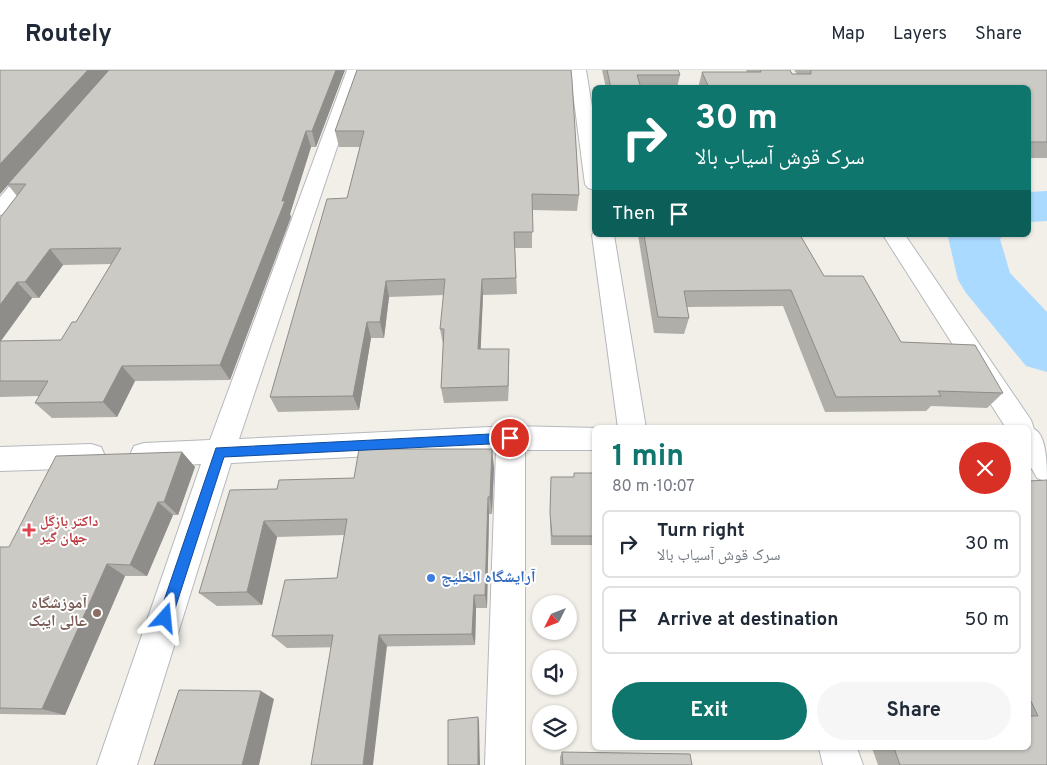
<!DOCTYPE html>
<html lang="en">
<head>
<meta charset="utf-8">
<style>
	:root { --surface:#fff; --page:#f6f6f7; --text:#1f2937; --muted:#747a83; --line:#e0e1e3; --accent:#0f766e }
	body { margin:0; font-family:Overpass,"Noto Naskh Arabic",sans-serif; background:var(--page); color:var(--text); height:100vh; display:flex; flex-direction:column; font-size:19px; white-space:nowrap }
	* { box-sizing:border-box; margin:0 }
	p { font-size:16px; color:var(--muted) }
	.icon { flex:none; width:28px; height:28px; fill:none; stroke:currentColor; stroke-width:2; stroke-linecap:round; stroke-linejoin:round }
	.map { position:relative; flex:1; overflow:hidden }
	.details { position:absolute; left:592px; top:355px; width:439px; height:325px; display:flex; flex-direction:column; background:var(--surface); border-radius:8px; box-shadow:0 1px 4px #0004 }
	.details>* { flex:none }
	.guide { position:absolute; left:592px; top:15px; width:439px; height:152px; border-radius:8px; box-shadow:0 1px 4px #0004; background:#0f766e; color:#fff; overflow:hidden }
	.needle { width:32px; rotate:228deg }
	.fabs { position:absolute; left:532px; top:525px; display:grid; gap:10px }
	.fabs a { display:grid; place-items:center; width:45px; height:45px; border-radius:50%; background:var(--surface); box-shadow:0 1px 4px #0004; font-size:25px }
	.pin { position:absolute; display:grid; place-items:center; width:42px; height:42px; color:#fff; margin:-21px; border:2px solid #fff; border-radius:50%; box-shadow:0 1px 5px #0007 }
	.me { position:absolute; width:55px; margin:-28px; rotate:18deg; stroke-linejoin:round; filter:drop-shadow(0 0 4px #0008) }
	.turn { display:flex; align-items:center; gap:18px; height:105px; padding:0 20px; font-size:22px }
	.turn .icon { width:65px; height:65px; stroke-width:2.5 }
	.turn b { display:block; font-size:35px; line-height:42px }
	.then { display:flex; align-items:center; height:48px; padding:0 20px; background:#0003; gap:10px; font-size:19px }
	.round { display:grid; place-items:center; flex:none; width:52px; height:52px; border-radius:26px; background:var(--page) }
	.headline { display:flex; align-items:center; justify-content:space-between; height:85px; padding:0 20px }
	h1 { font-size:30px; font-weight:700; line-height:38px; color:var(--accent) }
	.button { display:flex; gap:10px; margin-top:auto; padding:10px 20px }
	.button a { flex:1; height:58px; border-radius:30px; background:var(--accent); color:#fff; font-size:20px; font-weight:700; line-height:58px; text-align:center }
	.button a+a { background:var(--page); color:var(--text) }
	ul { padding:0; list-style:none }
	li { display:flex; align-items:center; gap:15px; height:68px; margin:0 10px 8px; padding:0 10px; border:2px solid var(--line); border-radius:8px }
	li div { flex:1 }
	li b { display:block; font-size:19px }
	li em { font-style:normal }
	header { display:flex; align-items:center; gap:30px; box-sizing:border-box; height:70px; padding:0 25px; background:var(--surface); border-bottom:1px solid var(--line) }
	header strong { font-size:24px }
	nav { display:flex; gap:28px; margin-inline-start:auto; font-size:18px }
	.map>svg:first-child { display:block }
</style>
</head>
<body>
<header>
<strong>Routely</strong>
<nav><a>Map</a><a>Layers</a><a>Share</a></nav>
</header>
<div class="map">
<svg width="1047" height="695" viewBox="0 0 1047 695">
	<rect width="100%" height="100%" fill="#f1efe8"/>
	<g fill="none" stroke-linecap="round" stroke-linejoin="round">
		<path fill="#aadaff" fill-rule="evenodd" d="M1047,121V151L1029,152V122Z
			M950,165H1003L1000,169L1010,203L1047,242V302L1026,296L966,223L958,210L948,167Z"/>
		<defs>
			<path id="minor" d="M347,0H363L239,369L511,356L598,358H595V380H525V695H485L496,380L231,393L137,695H97L201,394L144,397L134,394L130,385L134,376L144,373L210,370Z
				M570,0H586L595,55V120L588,118L585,114Z
				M38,89L45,91L47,95L7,143L0,145V127L31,91Z
				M595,161V165H614L646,358H618L592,165Z
				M883,165H905L1031,350L1034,359C1047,365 1047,396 1047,412L1037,408L1029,394V358H1006Z
				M91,374L101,377L105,386L101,395L91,398L0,401V377Z
				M819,678H857L863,695H823Z"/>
		</defs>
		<use href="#minor" stroke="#b5b8bc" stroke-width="2"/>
		<use href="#minor" fill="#fff" fill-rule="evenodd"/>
	</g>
	<path fill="#afaea9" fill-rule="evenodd" d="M0,0H345L316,77H311L290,144L291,147L230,310L135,311L117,347L52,348L35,333L39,326L0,327V148L17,126L8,115L0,124ZM111,194L76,252L61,270L1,271L32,228H39L63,195Z
		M357,0L579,125L577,141L532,140V178H515L517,224L483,225L480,279H509L508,331L444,333L441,318L443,274L440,259L444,225L389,227L384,268H371L359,340L278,342L270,327L347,128L360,77H339L335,61Z
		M602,0H678L680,5L677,18H606Z
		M746,0H790L792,4H797L794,0H1047V88H1029V18H698L702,2H747Z
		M638,165H800L824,206L901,272L1003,323L987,338L931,336L926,341L825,342L783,236L687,237L689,248L684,264L654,263Z
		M182,382L195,397L178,445H173L147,506H125L65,645L0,644V477H9Z
		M494,397L492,444H489L487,538H476L475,575L287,578L272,566L337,508L344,465L277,467L262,535L217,536L199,523L277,419L354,408Z
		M574,403H595V475H551L550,452L551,407H574Z
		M1029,411L1047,695H878L872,678H1029Z
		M562,682L692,695H560V687Z"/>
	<path fill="#8f8d8a" d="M88,0H110L0,124V94Z
		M336,0H345L316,77L312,61Z
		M306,61L311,77L290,144L291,147L230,310L220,295L282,131Z
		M50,179L63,195L39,228L25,212Z
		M482,209L483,225L480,295L478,279Z
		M386,211L389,227L384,268L380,252Z
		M17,212L32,228L0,272V235Z
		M367,252L371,268L359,340L353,326Z
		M509,279V294L508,331V316Z
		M122,296L135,311L117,347L103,332Z
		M492,379L494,397L492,444L490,427Z
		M182,382L195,397L178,445L164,432Z
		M488,427L489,444L487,538L485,525Z
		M158,432L173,445L147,506L130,495Z
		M264,451L277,467L262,535L247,522Z
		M107,494L125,506L65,645L42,639Z
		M474,525L476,538L475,575L472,564Z
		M379,565L387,576L373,695H363Z
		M261,621L274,629L259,695H242Z
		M478,647L479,651L480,695H478Z"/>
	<path fill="#cccac5" stroke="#8f8d8a" d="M0,0H88L0,94Z
		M109,0H336L312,61H306L282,131H285L220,295L122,296L103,332L35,333L48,311H0V271L61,270L72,252H76L121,178L50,179L25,212H17L0,235V148L26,114H8Z
		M357,0H571L572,10L579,125L532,124L533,162H514L516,208L482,209L478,279H509L508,316L441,318L444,259H440L445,209L386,211L380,252H367L353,326L270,327L327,129L347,128L364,61H335Z
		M607,0H678L680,5H637L641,18H611Z
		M760,0H790L792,4H811V1L810,0H1047V72H1029V18H709L702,2H761Z
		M644,165H800L824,206H863L901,272L975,275L1003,323L938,321L941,326L836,327L791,220L684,221L689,248L658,247Z
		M359,379H492L490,427H488L485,525H474L472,564L379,565L363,695H311L333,565L272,566L285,510L337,508L347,449L264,451L247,522L199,523L230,420L277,419L279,410L354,408Z
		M182,382L164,432H158L130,495L107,494L42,639L0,638V477H9L56,386Z
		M574,403H595V466H552L550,443L551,407H574Z
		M1047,410V695H900L894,678H1029V646H1038L1029,627V411Z
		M179,620L261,621L242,695H154Z
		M478,647V695H448V650Z
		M562,682L690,684L692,695H563Z"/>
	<path fill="#1a73e8" stroke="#114b97" d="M510,363L515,365L516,368L515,371L510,373L224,387L172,548L170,553L165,555L160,553L158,548L216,378Z"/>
	<path fill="#e0444e" stroke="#fff" stroke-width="2" d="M26.5 452.5h5v5h5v5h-5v5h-5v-5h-5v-5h5z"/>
	<circle fill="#3f7fe0" stroke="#fff" stroke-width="2" cx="431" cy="508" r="5"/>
	<circle fill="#8d6e63" stroke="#fff" stroke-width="2" cx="97" cy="543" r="5"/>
	<g text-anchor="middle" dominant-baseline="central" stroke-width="4" stroke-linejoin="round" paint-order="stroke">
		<g font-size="14" font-weight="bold" fill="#be3a42" stroke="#fff" text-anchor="start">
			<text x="40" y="452">داکتر بازگل<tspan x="40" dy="16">جهان گیر</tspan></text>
		</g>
		<g font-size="16" font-weight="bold" fill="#366cbe" stroke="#fff" text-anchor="start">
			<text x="441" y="508">آرایشگاه الخلیج</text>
		</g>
		<g font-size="16" font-weight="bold" fill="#785e54" stroke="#fff" text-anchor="end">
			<text x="87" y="534">آموزشگاه<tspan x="87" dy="18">عالی ایبک</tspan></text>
		</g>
	</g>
</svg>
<div class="fabs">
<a><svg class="needle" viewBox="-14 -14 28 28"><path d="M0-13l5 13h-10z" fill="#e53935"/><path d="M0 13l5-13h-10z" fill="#747a83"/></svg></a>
<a><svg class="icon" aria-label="sound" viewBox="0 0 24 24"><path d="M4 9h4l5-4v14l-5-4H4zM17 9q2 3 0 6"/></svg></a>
<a><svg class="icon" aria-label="layers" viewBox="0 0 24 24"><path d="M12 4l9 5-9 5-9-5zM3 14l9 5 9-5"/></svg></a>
</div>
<div class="pin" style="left:510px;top:368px;background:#d93025"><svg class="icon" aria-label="arrive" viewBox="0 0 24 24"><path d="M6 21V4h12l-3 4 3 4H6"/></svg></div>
<svg class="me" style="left:165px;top:548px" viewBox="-20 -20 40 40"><path d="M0-17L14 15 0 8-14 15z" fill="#1a73e8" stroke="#fff" stroke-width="4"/></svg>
<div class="guide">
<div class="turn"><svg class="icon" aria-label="right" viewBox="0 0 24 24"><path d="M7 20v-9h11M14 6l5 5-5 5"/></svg><div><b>30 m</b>سرک قوش آسیاب بالا</div></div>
<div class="then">Then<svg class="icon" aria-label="arrive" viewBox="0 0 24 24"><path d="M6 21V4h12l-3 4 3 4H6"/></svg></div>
</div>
<section class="details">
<div class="headline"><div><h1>1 min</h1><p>80 m · 10:07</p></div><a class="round" style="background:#d93025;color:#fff"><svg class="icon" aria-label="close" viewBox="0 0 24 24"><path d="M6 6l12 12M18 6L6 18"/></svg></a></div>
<ul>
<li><svg class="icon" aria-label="right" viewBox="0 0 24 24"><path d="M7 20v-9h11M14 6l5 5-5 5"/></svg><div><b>Turn right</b><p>سرک قوش آسیاب بالا</p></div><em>30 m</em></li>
<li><svg class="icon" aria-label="arrive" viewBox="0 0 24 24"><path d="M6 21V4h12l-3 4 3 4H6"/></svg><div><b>Arrive at destination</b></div><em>50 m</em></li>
</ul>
<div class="button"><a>Exit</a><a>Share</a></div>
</section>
</div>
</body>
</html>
